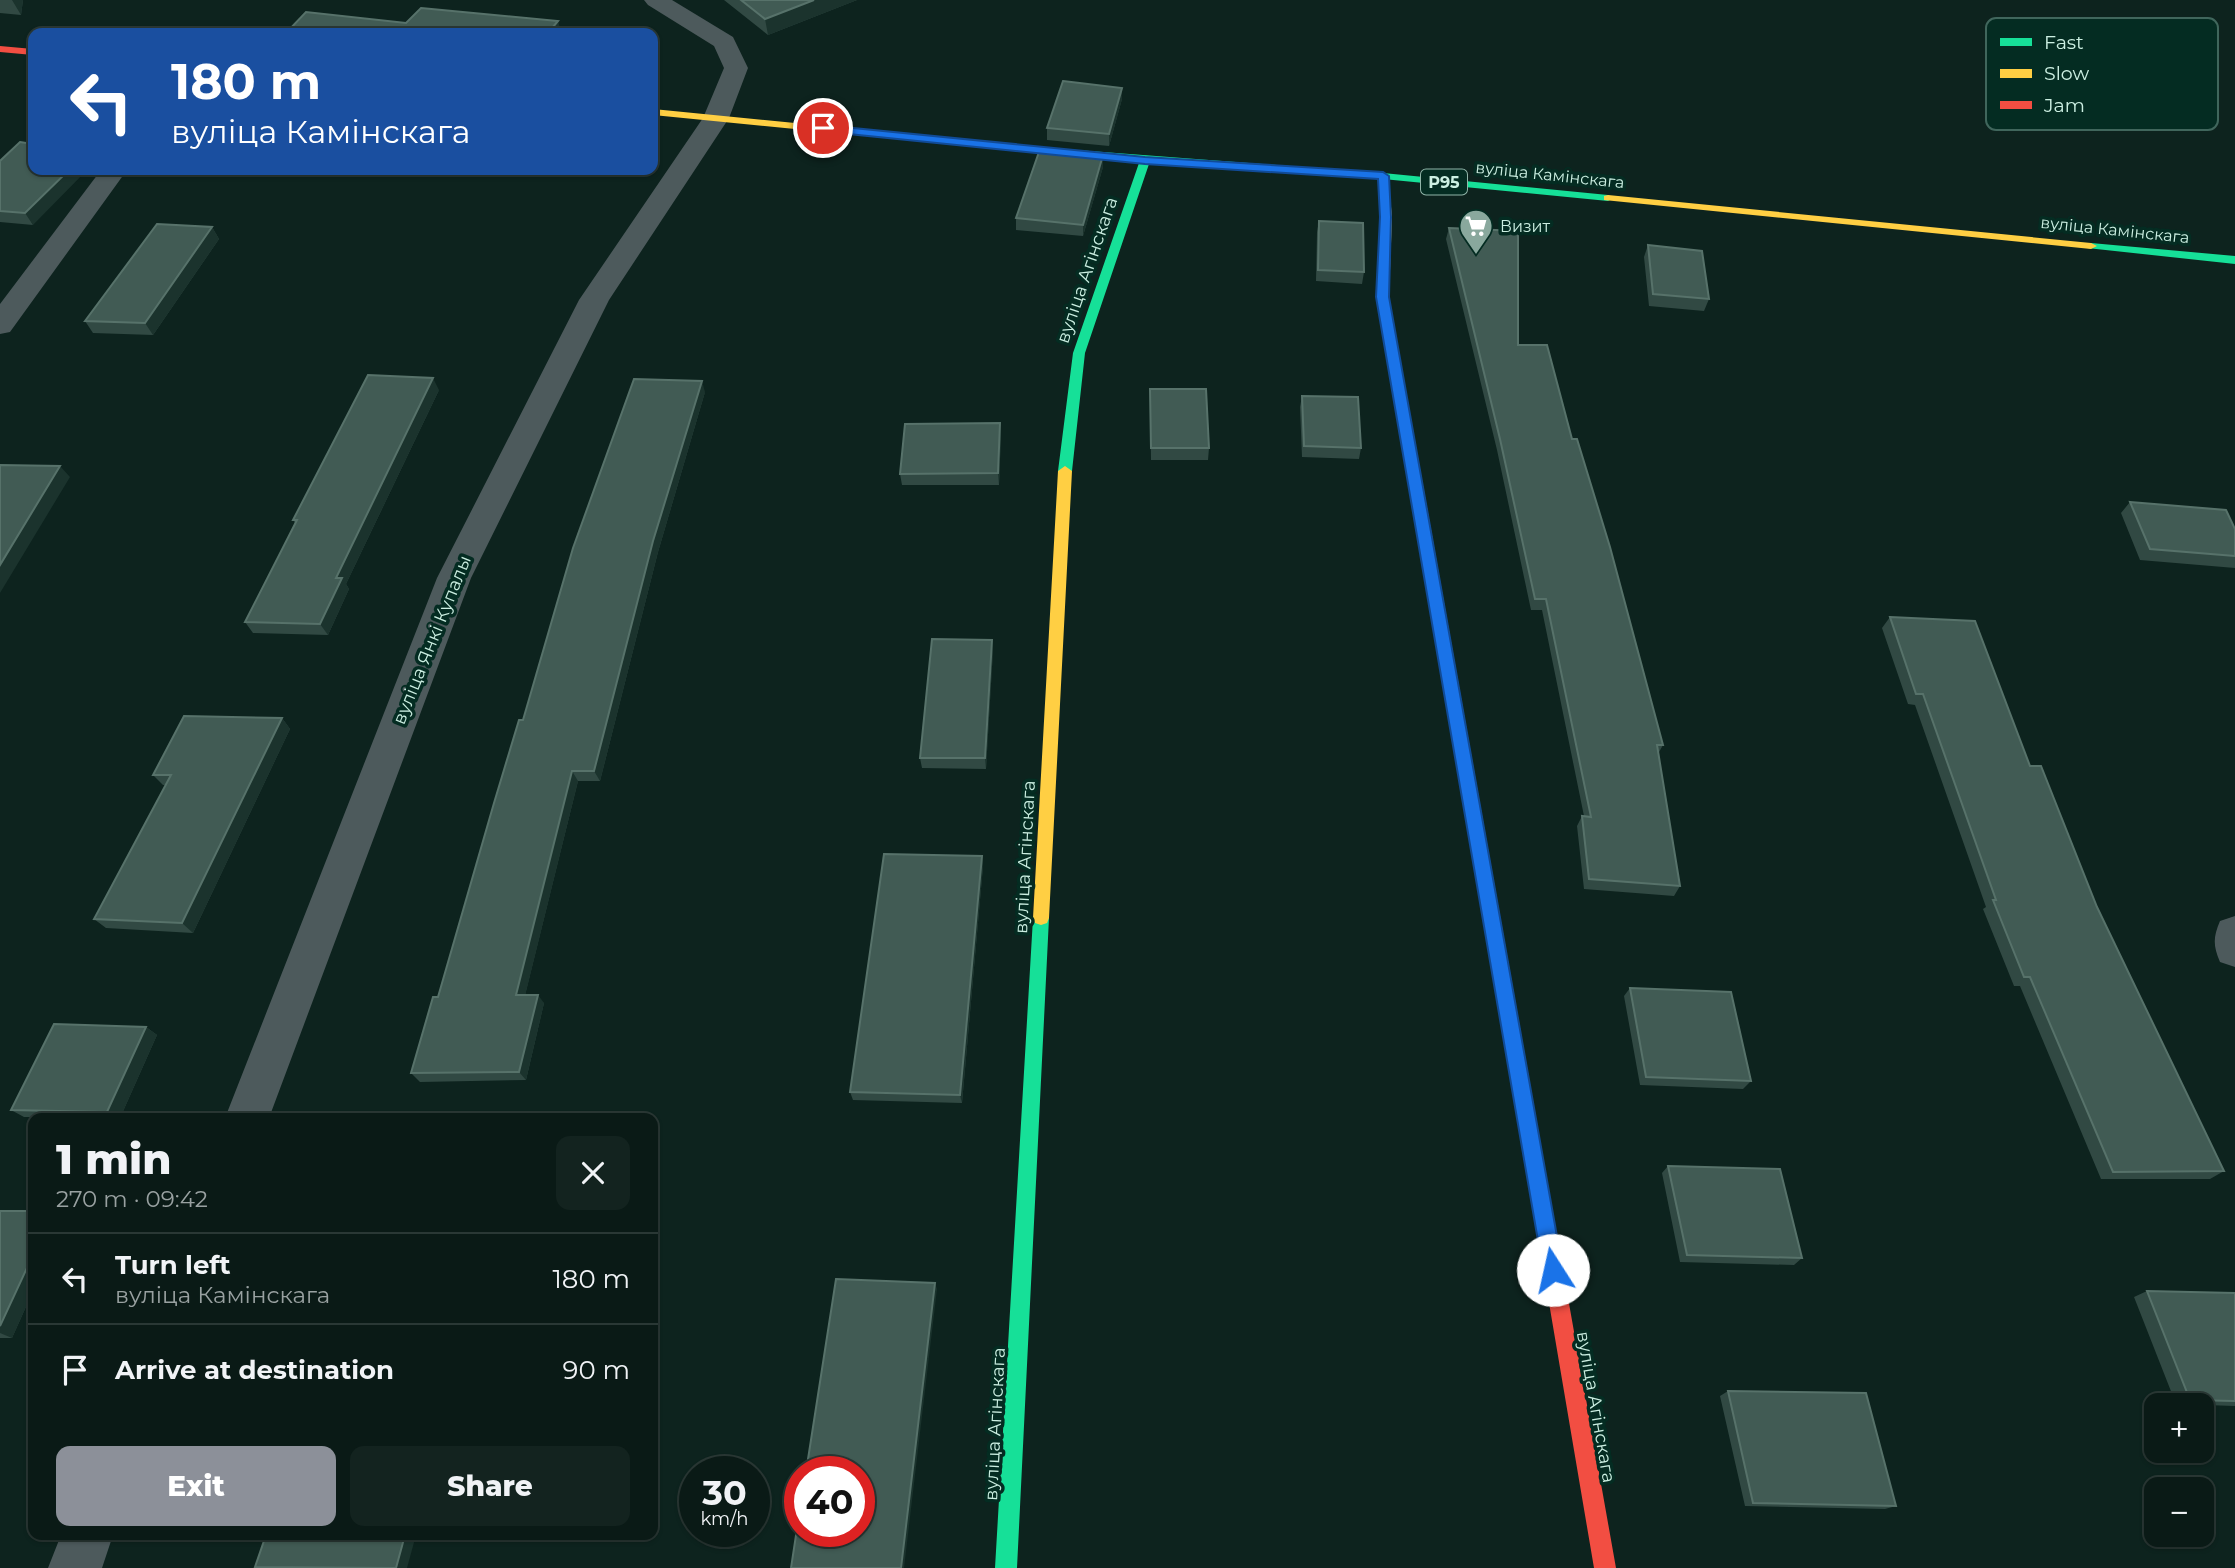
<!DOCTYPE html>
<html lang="en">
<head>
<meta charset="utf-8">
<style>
	:root { --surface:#0a1a16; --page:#13231f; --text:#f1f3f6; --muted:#99a1a1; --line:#2a3835; --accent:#8c9099 }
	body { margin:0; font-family:Montserrat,sans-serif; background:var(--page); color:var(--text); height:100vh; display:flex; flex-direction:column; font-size:26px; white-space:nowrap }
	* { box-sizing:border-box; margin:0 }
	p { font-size:23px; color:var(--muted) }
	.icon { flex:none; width:38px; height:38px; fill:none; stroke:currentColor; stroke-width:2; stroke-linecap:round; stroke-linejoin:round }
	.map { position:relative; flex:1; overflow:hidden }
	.details { position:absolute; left:28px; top:1113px; width:630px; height:427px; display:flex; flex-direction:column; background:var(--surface); border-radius:14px; box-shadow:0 2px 5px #0004,0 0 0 2px var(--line) }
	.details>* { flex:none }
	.banner { position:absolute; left:28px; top:28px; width:630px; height:147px; border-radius:14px; box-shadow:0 2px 5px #0004,0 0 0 2px var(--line); background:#1a4fa0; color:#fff; overflow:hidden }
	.buttons { position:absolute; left:2144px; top:1393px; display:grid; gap:14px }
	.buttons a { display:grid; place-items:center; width:70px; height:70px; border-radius:14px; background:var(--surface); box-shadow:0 2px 5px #0004,0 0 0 2px var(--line); font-size:35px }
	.speed { position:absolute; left:679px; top:1456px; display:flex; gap:14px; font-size:35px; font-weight:700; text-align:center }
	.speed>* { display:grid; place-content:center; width:91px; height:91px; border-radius:50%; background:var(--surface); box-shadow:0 2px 5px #0004,0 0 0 2px var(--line); line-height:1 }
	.speed small { font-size:18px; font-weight:400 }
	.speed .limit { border:10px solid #d22; background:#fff; color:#111 }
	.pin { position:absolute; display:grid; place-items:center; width:60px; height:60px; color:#fff; margin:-30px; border:4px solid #fff; border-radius:50%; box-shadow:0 2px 7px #0007 }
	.me { position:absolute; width:77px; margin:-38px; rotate:350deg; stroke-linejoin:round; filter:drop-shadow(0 0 5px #0008) }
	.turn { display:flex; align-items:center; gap:24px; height:147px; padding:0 28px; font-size:32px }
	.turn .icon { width:91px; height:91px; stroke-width:2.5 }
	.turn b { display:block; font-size:49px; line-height:60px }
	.round { display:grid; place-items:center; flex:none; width:74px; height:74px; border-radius:14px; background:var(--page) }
	.headline { display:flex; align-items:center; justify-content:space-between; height:119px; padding:0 28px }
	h1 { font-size:42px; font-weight:800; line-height:52px }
	.action { display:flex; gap:14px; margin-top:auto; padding:14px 28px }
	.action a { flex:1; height:80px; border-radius:14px; background:var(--accent); color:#fff; font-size:28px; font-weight:800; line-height:80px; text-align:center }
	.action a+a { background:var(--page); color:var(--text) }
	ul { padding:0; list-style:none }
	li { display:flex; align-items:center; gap:21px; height:91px; padding:0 28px; border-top:2px solid var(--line) }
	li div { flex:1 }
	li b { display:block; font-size:26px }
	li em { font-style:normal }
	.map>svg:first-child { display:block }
</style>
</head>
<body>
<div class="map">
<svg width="2235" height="1568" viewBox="0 0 2235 1568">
	<rect width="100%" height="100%" fill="#0d231e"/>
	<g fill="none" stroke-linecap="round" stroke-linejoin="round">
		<path fill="#4d5a5c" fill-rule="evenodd" d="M644,0H672L733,37L748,68L729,118L609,300L471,578L269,1118H225L437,578L579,300L703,118L724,68L714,46L648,5Z
			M101,170H127L10,332L0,334V304Z
			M2235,916V967L2220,962C2213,946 2213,937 2220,921Z
			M61,1535H113L102,1568H48Z"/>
		<path fill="#16e098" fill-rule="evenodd" d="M1037,147L1383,173L1608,195L1614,198L1608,201L1383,179L1149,164L1085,353L1072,471L1065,476L1058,471L1073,353L1139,163L1033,152L1032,150Z
			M2091,243L2235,256V264L2087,248V244Z
			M1426,536L1433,541L1527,1067L1524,1073L1518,1075L1512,1073L1509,1067L1419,541Z
			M1041,911L1047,913L1049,918L1017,1568H995L1033,918L1035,913Z"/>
		<path fill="#ffcf43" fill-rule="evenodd" d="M653,109L1037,147L1042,150L1037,153L653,115Z
			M1383,173L1388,176L1392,217L1389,297L1433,541L1426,546L1419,541L1377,297L1380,217L1378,176Z
			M1608,195L2091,243L2097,246L2091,249L1604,200V196Z
			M1065,466L1072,471L1049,918L1047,923L1041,925L1035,923L1033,918L1058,471Z"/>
		<path fill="#f24e42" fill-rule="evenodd" d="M0,46L33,49V55L0,52Z
			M1518,1059L1524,1061L1527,1067L1616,1568H1594L1509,1067L1512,1061Z"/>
	</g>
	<path fill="#314943" d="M0,0H23L21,15L0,13Z
		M724,0H857L768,35Z
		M1122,88V99L1109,146L1047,140V128Z
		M1103,155V167L1083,236L1016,230V218Z
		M0,161L33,225L0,222Z
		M386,170H452L448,175Z
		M1319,221L1364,272L1362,284L1316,281L1317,232Z
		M212,227L219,239L153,335L93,333L85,321Z
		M1449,228L1572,439L1663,745L1658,754L1680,886L1674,896L1584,889L1577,826L1582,816H1584L1542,610H1531L1497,450L1446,239Z
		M1648,245L1709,299L1704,311L1649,306L1644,257Z
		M1150,389L1209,448L1208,460H1151Z
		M439,390L346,584L349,589L328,635L253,633L245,622L295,523L293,520Z
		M705,392L658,552L600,781H578L525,995L544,1003L526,1080L420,1082L411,1073L438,997L523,720Z
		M1302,396L1361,448L1359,459L1302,457L1300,407Z
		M1001,434L999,485H902L900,474Z
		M2130,502L2235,529V568L2140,560L2121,513Z
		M1890,617L2030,766L2224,1171L2210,1179H2101L2020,986H2014L1983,909L1986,907L1915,705L1908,704L1882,628Z
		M993,650L986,769L922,768L920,758Z
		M282,718L290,729L193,933L106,928L94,919L166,785H163L153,775Z
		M982,856L983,866L962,1103L853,1100L850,1092Z
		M1630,988L1751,1081L1743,1089L1640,1085L1624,996Z
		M146,1027L157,1035L120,1118L24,1117L11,1110Z
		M1668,1166L1802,1258L1794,1265L1680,1262L1662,1173Z
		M0,1211H33V1291L12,1338H0Z
		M2147,1291L2235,1293V1406L2176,1404L2134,1297Z
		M1728,1391L1896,1506L1885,1509L1745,1506L1720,1396Z"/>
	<path fill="#1b332d" d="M12,0H23L21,15Z
		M814,0H857L768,35L765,19Z
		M558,21L561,32L560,33H548Z
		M1122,88V99L1109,146V134Z
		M1103,155V167L1083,236V225Z
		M69,170H87L33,225L25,213Z
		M446,170H452L448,175Z
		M212,227L219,239L153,335L145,323Z
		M433,378L439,390L346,584L349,589L328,635L320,624L336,578Z
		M702,381L705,392L658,552L600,781L594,771L653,541Z
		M1000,423L1001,434L999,485L998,473Z
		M60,466L70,477L0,593V565Z
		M992,640L993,650L986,769L985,758Z
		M282,718L290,729L193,933L182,923Z
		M572,771L578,781L523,1004L516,995Z
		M982,856L983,866L962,1103L960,1095Z
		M538,995L544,1003L526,1080L519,1072Z
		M146,1027L157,1035L120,1118H117L107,1112Z
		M33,1255V1291L12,1338L0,1333V1326Z
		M935,1283L937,1289L904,1568H901Z
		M405,1535H416L407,1568H396Z"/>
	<path fill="#415b54" stroke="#57726a" stroke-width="2" d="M741,0H814L765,19Z
		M421,8L558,21L548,33H286L306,12L406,23Z
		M1063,81L1122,88L1109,134L1047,128Z
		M20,142L33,144V170H69L25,213L0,211V161Z
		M1040,149L1103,155L1083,225L1016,218Z
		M1319,221L1363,223L1364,272L1318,270Z
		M157,224L212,227L145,323L85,321Z
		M1449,228L1518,231V345H1547L1572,439H1577L1610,547L1663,745H1657L1680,886L1589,879L1582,816L1591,817L1546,599H1535L1500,439Z
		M1648,245L1702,251L1709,299L1653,294Z
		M368,375L433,378L336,578H342L320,624L245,622L297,520H293Z
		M634,379L702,381L653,541L594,771H572L516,995H538L519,1072L411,1073L433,997H438L494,803L519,720H523L573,548Z
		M1150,389H1206L1209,448H1151Z
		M1302,396L1358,397L1361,448L1304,446Z
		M1000,423L998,473L900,474L905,424Z
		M0,465L60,466L0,565Z
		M2130,502L2226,510L2235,529V556L2150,549Z
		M1890,617L1975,621L2030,766H2041L2097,907L2224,1171L2113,1172L2030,977H2024L1993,900H1996L1923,694H1916Z
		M932,639L992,640L985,758H920Z
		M184,716L282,718L182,923L94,919L171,775H153Z
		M884,854L982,856L960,1095L850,1092Z
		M1630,988L1731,992L1751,1081L1646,1077Z
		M54,1024L146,1027L107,1112L11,1110Z
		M1668,1166L1780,1169L1802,1258L1687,1255Z
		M0,1211H33V1255L0,1326Z
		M836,1279L935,1283L901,1568H791L800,1509V1531H859V1472H806Z
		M2147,1291L2235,1293V1401L2190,1400Z
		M1728,1391L1866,1393L1896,1506L1753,1503Z
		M266,1535H405L396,1568L255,1567Z"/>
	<path fill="#1a73e8" stroke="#114b97" stroke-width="2" d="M823,125L1145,157L1383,172L1389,176L1391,217L1389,297L1563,1270L1560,1277L1553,1280L1546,1277L1543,1270L1376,297L1380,217L1378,179L1145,164L819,131L818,128Z"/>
	<defs>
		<symbol id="supermarket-pin" viewBox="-11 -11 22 30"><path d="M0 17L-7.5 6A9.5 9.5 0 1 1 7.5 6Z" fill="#89a89d" stroke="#042c22"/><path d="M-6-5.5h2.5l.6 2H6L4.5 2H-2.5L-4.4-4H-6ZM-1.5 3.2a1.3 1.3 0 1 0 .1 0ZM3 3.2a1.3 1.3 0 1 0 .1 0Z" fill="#fff"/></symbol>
	</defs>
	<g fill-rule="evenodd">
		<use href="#supermarket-pin" x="1457" y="207" width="38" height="52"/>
	</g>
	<g text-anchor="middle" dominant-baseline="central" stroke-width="7" stroke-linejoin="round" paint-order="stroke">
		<g font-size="16" fill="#ccefe2" stroke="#042c22">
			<text transform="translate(1550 175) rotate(6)">вуліца Камінскага</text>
			<text transform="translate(2115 230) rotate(6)">вуліца Камінскага</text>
		</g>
		<rect fill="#042c22" stroke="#90b4a8" stroke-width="2" x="1421" y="169.5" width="46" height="25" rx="5"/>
		<g font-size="16" font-weight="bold" fill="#ccefe2">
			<text x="1444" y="182">Р95</text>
		</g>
		<g font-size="16" fill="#ccefe2" stroke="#042c22" text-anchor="start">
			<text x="1500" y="226">Визит</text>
		</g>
		<g font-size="18" fill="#ccefe2" stroke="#042c22">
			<text transform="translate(1087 270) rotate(-71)">вуліца Агінскага</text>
			<text transform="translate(432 640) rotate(-68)">вуліца Янкі Купалы</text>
			<text transform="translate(1025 857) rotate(-87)">вуліца Агінскага</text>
			<text transform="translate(1596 1407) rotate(80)">вуліца Агінскага</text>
			<text transform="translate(995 1424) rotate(-87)">вуліца Агінскага</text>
		</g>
	</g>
	<rect x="1986" y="18" width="232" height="112" rx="10" fill="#042c22" stroke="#40665c" stroke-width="2"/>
	<rect x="2000" y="38" width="32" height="8" fill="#16e098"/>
	<rect x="2000" y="69" width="32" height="9" fill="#ffcf43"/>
	<rect x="2000" y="101" width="32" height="8" fill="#f24e42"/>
	<g font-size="19" fill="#ccefe2">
		<text x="2044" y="49">Fast</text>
		<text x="2044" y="80">Slow</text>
		<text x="2044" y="112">Jam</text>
	</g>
</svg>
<div class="buttons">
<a>+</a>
<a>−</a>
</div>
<div class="speed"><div>30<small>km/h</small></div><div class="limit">40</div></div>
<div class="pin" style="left:823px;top:128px;background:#d93025"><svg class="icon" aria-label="arrive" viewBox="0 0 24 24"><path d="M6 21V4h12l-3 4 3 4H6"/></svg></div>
<svg class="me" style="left:1553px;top:1270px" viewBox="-20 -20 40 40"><circle r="19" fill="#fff"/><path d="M0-13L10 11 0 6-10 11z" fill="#1a73e8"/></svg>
<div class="banner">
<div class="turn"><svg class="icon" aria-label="left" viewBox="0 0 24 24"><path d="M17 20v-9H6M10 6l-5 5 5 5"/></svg><div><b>180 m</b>вуліца Камінскага</div></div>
</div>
<section class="details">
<div class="headline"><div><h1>1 min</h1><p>270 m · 09:42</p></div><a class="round"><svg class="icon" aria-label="close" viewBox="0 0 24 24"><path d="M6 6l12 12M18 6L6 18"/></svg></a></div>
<ul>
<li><svg class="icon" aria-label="left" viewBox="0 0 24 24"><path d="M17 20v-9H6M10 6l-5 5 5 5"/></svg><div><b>Turn left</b><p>вуліца Камінскага</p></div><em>180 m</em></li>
<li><svg class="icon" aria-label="arrive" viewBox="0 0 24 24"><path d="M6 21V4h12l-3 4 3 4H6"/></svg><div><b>Arrive at destination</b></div><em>90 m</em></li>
</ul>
<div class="action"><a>Exit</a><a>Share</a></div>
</section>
</div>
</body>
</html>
